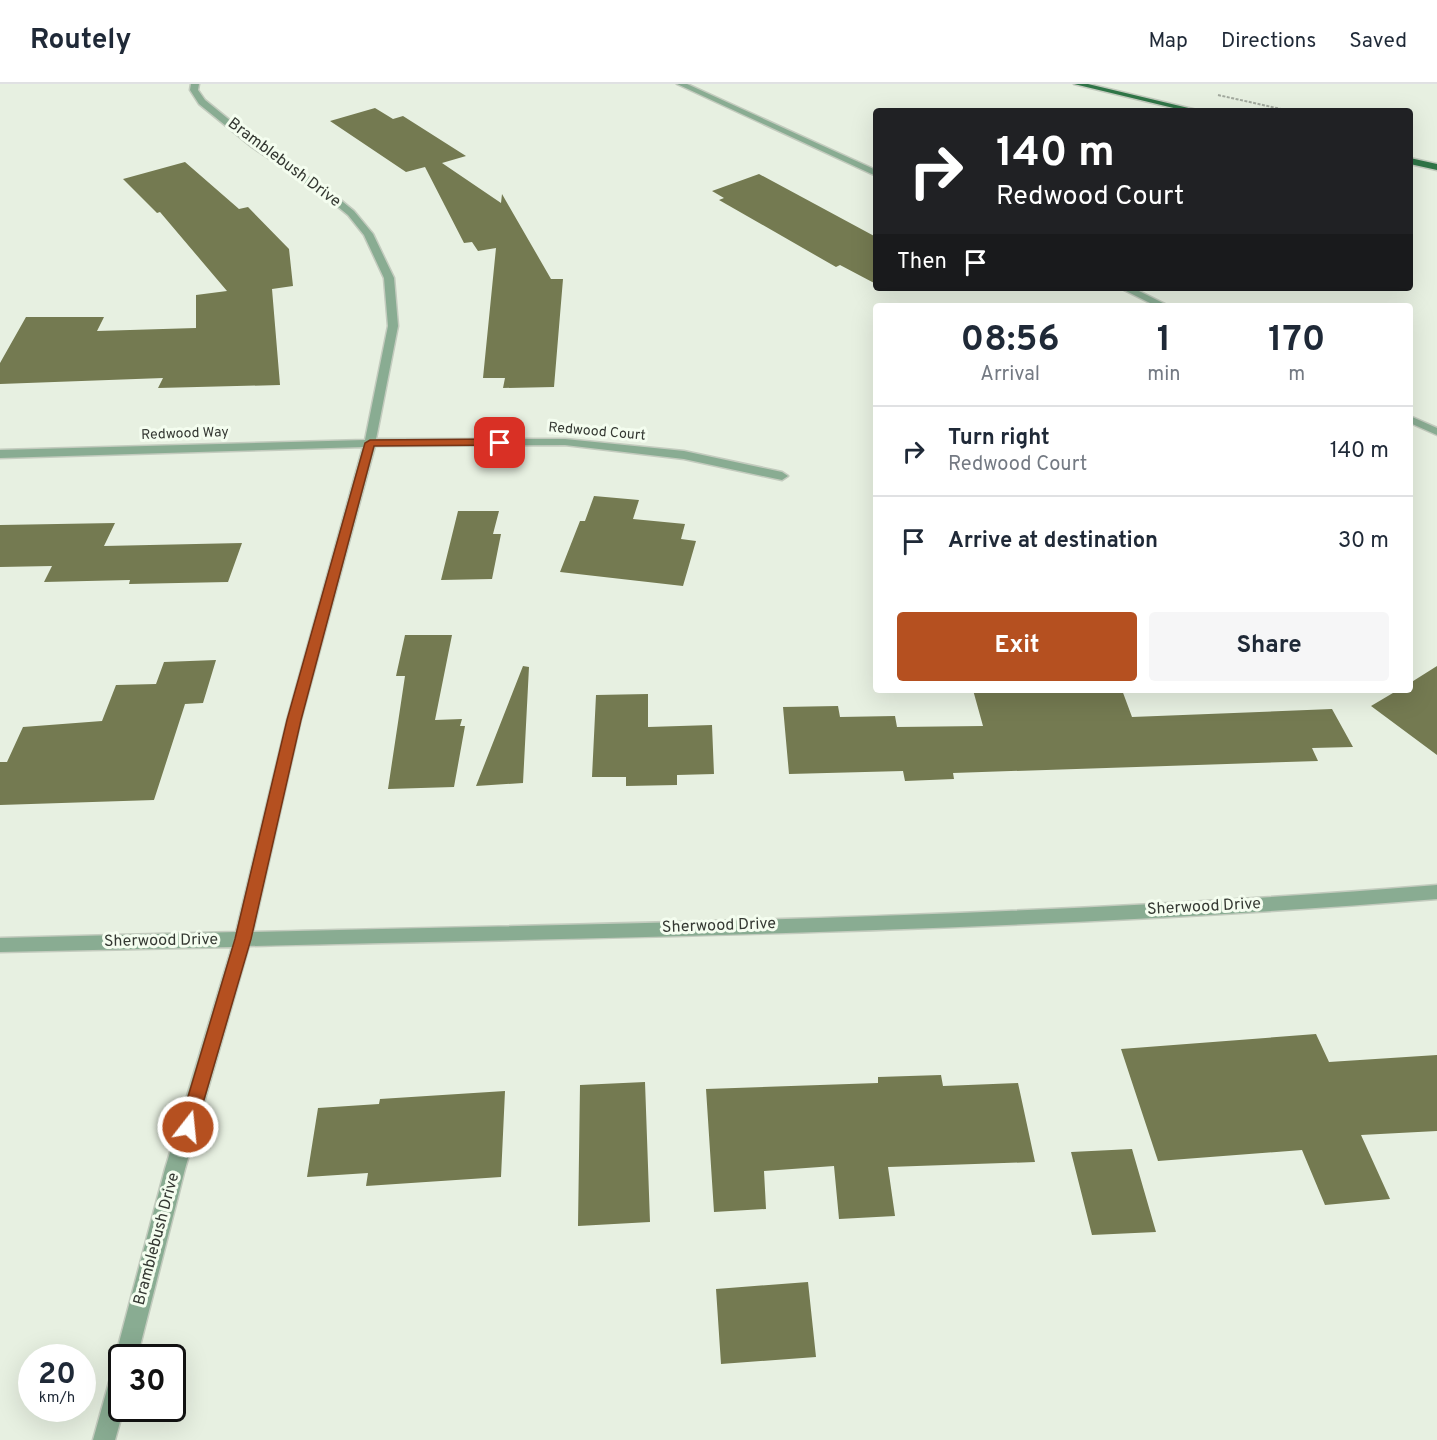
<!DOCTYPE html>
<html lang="en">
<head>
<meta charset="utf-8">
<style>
	:root { --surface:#fff; --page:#f6f6f7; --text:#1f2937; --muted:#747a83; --line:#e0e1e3; --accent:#b55020 }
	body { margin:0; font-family:Overpass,sans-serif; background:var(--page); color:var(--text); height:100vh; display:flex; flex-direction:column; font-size:22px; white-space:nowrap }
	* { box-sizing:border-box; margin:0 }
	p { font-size:20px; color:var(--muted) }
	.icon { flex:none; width:33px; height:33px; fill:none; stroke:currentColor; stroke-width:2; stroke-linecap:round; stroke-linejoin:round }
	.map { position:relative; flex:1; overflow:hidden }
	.drawer { position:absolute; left:873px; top:219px; width:540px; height:390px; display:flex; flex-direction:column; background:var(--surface); border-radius:6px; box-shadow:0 6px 24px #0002 }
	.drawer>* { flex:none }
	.top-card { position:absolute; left:873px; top:24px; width:540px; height:183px; border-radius:6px; box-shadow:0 6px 24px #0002; background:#202124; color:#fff; overflow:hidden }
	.speed { position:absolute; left:18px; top:1260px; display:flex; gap:12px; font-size:30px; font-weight:700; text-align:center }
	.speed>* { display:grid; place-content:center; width:78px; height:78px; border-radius:50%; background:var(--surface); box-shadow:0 6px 24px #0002; line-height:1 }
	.speed small { font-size:15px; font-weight:400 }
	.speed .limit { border:3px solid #111; border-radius:9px; background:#fff; color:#111 }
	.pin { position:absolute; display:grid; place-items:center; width:51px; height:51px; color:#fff; margin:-26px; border-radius:12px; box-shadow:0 3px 9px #0006 }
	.me { position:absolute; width:66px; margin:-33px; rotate:16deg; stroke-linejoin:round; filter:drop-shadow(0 0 4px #0008) }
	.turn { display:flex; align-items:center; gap:21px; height:126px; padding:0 24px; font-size:27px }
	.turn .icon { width:78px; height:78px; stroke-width:2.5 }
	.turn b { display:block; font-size:42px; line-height:51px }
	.then { display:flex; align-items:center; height:57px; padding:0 24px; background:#0003; gap:12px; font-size:22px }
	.eta { display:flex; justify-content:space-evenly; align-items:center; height:102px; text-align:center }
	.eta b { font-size:36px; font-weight:700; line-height:42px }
	.button { display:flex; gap:12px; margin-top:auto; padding:12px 24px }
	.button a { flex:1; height:69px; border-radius:6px; background:var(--accent); color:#fff; font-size:24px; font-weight:700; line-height:69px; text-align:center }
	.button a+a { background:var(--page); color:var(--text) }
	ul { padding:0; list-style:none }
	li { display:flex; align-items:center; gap:18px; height:90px; padding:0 24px; border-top:2px solid var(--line) }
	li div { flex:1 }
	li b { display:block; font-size:22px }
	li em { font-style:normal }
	header { display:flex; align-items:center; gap:36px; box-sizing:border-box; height:84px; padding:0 30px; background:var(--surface); border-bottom:2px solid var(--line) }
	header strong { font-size:28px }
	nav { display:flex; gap:33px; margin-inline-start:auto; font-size:21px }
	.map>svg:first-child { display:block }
</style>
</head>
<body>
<header>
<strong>Routely</strong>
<nav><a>Map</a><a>Directions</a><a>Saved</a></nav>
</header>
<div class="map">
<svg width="1437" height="1356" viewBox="0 0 1437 1356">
	<rect width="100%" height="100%" fill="#e7f0e1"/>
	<path fill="#747a51" d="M375,24L393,35L403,32L466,72L442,79L501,119L502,110L551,195H563L554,303L503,304L505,294H483L496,164L478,167L472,158L464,159L425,83L406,88L330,37Z
		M185,78L239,125L248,123L289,165L293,202L272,205L280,301L158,304L163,294L0,300V279L26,233H104L97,247L196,244V211L227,207L160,128L157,129L123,95Z
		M759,90L876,153V200L840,181L836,183L719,116L724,114L712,107Z
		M594,412L639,416L633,435L685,440L681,455L696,457L683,502L560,488L580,437H585Z
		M458,427H499L493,450H501L492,495L441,496Z
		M115,439L104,462L242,459L228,498L129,500L130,496L44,498L52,482L0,483V441Z
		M405,551H452L435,636L462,635L460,642H465L454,703L388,705L405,592H396Z
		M216,576L203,619L185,620L154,716L0,721V678H7L23,643L102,637L116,601L156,600L164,578Z
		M523,582L529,583L523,699L476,702Z
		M1437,582V671L1371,622L1398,606H1410V599Z
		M973,606H1122L1132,633L1332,625L1353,663L1312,664L1318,677L953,689L954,695L905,697L903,687L789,690L783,623L838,622L840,633L895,632L897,643L983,642Z
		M648,610V643L712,641L714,690L677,691V701L626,702V693H592L596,611Z
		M1316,950L1329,978L1437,971V1047L1361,1051L1390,1115L1325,1121L1302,1066L1158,1077L1121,965Z
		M941,991L943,1002L1018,999L1035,1078L888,1083L895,1132L839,1135L834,1082L764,1087L766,1125L714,1128L706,1005L878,999V993Z
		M645,998L650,1138L578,1142L580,1001Z
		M505,1007L501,1093L366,1102L368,1089L307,1093L318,1024L379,1020L380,1015Z
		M1132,1065L1156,1148L1092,1151L1071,1068Z
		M808,1198L816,1273L721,1280L716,1205Z"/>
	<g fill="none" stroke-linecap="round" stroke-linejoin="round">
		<defs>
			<path id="minor" d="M191,0H199L198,6L205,16L258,59L332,109L354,127L373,150L394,194L398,242L376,355H565L684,367L782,388L788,392L782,396L684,375L565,361L375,362L301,636L253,848C648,839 1043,833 1437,801V815C1042,847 645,853 249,862L185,1085L137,1274H122V1324H124L115,1356H93L111,1291L114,1283L119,1282L115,1274L165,1085L232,863L0,868V854L236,848L287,636L363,363L0,374V366L365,356L388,242L384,194L364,151L348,131L326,113L252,63L199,20L190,6Z
				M677,0H687L876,86V92Z
				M1120,204H1133L1169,222H1156Z
				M1410,332L1437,344V351L1410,339Z"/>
			<path id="major" d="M1074,0H1088L1201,27H1186Z
				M1410,74L1437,80V86L1410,80Z"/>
		</defs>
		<use href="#minor" stroke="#c3cbbe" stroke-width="3"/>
		<use href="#major" stroke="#c3cbbe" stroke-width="3"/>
		<path stroke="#a2a99e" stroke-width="2" stroke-dasharray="3 1.5" stroke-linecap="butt" d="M1218,11L1290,27"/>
		<use href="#minor" fill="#89ac92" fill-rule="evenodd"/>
		<use href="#major" fill="#2f7547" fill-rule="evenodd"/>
	</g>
	<path fill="#b55020" stroke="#763415" stroke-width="1.5" d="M500,355L504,356V361L374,362L301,636L251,855L196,1043L194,1049L188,1052L181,1049L179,1043L235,855L287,636L365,359L370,356Z"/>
	<g text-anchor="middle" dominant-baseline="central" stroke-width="6" stroke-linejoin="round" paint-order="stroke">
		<g font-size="14" fill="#343832" stroke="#f4fdef">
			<text transform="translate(597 348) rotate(5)">Redwood Court</text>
			<text transform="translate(185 350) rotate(-2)">Redwood Way</text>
		</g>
		<g font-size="16" fill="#343832" stroke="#f4fdef">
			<text transform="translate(284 79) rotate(37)">Bramblebush Drive</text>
			<text transform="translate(1204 823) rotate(-3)">Sherwood Drive</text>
			<text transform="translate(719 842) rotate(-2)">Sherwood Drive</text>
			<text transform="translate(161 857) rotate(-1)">Sherwood Drive</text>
			<text transform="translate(157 1155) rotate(-75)">Bramblebush Drive</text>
		</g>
	</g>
</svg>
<div class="speed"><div>20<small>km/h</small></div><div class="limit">30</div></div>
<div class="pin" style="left:500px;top:359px;background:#d93025"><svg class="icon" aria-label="arrive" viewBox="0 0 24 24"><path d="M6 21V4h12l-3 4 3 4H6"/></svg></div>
<svg class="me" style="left:188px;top:1043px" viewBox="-20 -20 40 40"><circle r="17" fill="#b55020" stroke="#fff" stroke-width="3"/><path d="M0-11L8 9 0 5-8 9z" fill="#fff"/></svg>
<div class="top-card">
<div class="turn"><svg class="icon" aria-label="right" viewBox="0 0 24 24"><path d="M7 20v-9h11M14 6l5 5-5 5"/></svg><div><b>140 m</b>Redwood Court</div></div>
<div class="then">Then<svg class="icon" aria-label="arrive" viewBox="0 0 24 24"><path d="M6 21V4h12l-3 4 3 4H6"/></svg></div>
</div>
<section class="drawer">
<div class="eta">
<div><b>08:56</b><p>Arrival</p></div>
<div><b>1</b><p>min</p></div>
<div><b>170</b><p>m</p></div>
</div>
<ul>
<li><svg class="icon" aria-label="right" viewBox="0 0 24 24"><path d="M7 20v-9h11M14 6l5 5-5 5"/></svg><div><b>Turn right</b><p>Redwood Court</p></div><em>140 m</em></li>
<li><svg class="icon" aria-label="arrive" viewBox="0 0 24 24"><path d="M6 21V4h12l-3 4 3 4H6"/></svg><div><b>Arrive at destination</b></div><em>30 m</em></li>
</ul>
<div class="button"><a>Exit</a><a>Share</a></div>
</section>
</div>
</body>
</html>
